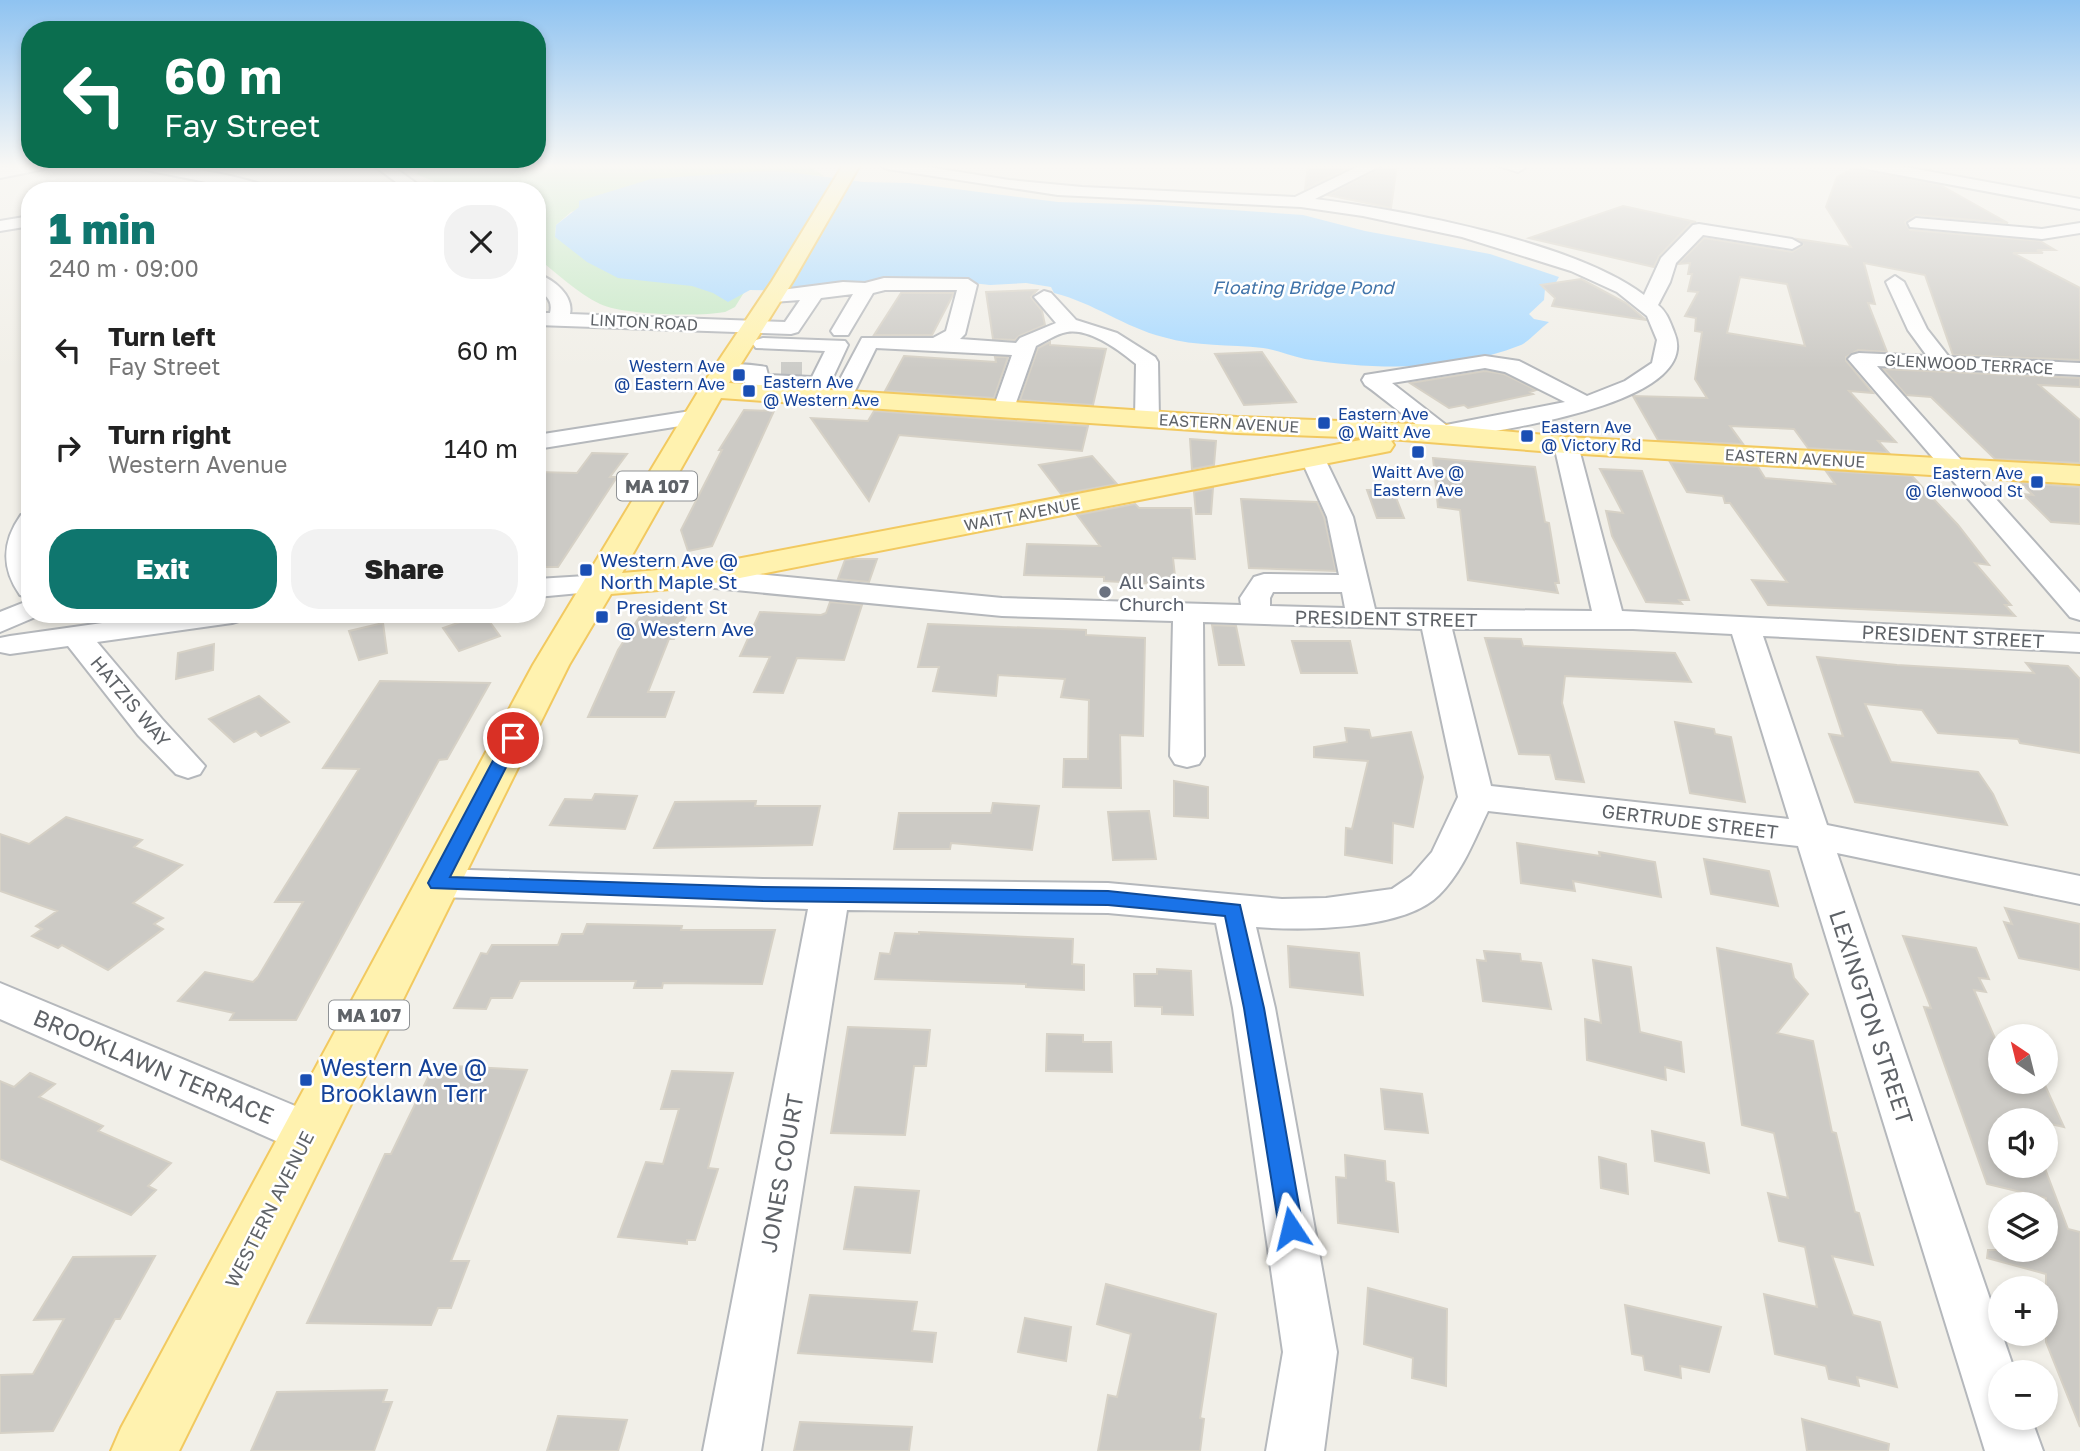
<!DOCTYPE html>
<html lang="en">
<head>
<meta charset="utf-8">
<style>
	:root { --surface:#fff; --page:#f2f2f2; --text:#222; --muted:#767676; --accent:#0f766e }
	body { margin:0; font-family:"Golos Text",sans-serif; background:var(--page); color:var(--text); height:100vh; display:flex; flex-direction:column; font-size:26px; white-space:nowrap }
	* { box-sizing:border-box; margin:0 }
	p { font-size:23px; color:var(--muted) }
	.icon { flex:none; width:38px; height:38px; fill:none; stroke:currentColor; stroke-width:2; stroke-linecap:round; stroke-linejoin:round }
	.map { position:relative; flex:1; overflow:hidden }
	.details { position:absolute; left:21px; top:182px; width:525px; height:441px; display:flex; flex-direction:column; background:var(--surface); border-radius:28px; box-shadow:0 4px 10px #0003 }
	.details>* { flex:none }
	.hud { position:absolute; left:21px; top:21px; width:525px; height:147px; border-radius:28px; box-shadow:0 4px 10px #0003; background:#0b6e4f; color:#fff; overflow:hidden }
	.needle { width:46px; rotate:325deg }
	.buttons { position:absolute; left:1988px; top:1024px; display:grid; gap:14px }
	.buttons a { display:grid; place-items:center; width:70px; height:70px; border-radius:50%; background:var(--surface); box-shadow:0 4px 10px #0003; font-size:35px }
	.pin { position:absolute; display:grid; place-items:center; width:60px; height:60px; color:#fff; margin:-30px; border:4px solid #fff; border-radius:50%; box-shadow:0 2px 7px #0007 }
	.me { position:absolute; width:77px; margin:-38px; rotate:350deg; stroke-linejoin:round; filter:drop-shadow(0 0 5px #0008) }
	.turn { display:flex; align-items:center; gap:24px; height:147px; padding:0 28px; font-size:32px }
	.turn .icon { width:91px; height:91px; stroke-width:2.5 }
	.turn b { display:block; font-size:49px; line-height:60px }
	.round { display:grid; place-items:center; flex:none; width:74px; height:74px; border-radius:28px; background:var(--page) }
	.head { display:flex; align-items:center; justify-content:space-between; height:119px; padding:0 28px }
	h1 { font-size:42px; font-weight:800; line-height:52px; color:var(--accent) }
	.cta { display:flex; gap:14px; margin-top:auto; padding:14px 28px }
	.cta a { flex:1; height:80px; border-radius:28px; background:var(--accent); color:#fff; font-size:28px; font-weight:800; line-height:80px; text-align:center }
	.cta a+a { background:var(--page); color:var(--text) }
	ul { padding:0; list-style:none }
	li { display:flex; align-items:center; gap:21px; height:98px; padding:0 28px }
	li div { flex:1 }
	li b { display:block; font-size:26px }
	li em { font-style:normal }
	.map>svg:first-child { display:block }
</style>
</head>
<body>
<div class="map">
<svg width="2080" height="1451" viewBox="0 0 2080 1451">
	<rect width="100%" height="100%" fill="#f1efe8"/>
	<path fill="#c5e8c5" d="M423,165H808L824,176L764,171L684,178L571,212L556,225L555,236L748,286L735,307L725,312C699,317 623,315 600,304C577,293 557,273 537,258V191H446L433,181L416,174L419,171L414,167Z"/>
	<path fill="#aadaff" d="M774,170L863,182L909,183L1058,202L1158,205L1303,215L1365,231L1490,254L1559,277L1555,284L1545,289L1544,300L1529,314L1534,319L1549,322C1541,328 1528,342 1521,345C1453,372 1375,370 1305,359C1291,356 1277,350 1263,348C1229,344 1197,347 1163,337C1124,327 1094,303 1054,293L1051,287L1026,283L990,285L927,278L793,291L750,290L728,302L713,293L692,286L618,278L587,262L555,237L556,225L579,207V201L651,179Z"/>
	<path fill="#cccac5" stroke="#d6d1c6" stroke-width="2" fill-rule="evenodd" d="M1308,165H1354L1305,189Z
		M1385,165H1397L1391,208L1328,195Z
		M1856,167L1940,185L2008,223L1916,215L1905,222L1910,230L2040,241L2055,250H2037L2043,253H2013L2080,288V360L1953,355L1925,275L1864,263L1875,304L1868,303L1887,352L1858,350L1846,357V361L1873,393L1849,391L1896,442L1878,441L1889,453L1808,448L1794,429L1730,426L1743,444L1658,440L1633,396L1707,398L1695,379L1702,332L1695,331L1696,318L1685,316L1698,292L1688,291L1692,274H1688L1690,263L1678,264L1704,238L1792,252L1803,245L1797,239L1851,247L1826,207L1837,177ZM1740,277L1787,284L1805,346L1727,333Z
		M1623,206L1696,222L1691,223L1659,256L1654,267L1529,238Z
		M1581,279L1626,303L1646,320L1552,306L1555,298L1541,285Z
		M1037,290L1031,297L1042,311L1045,325L1019,336L1015,340L993,339L986,292Z
		M901,293H954L932,335H874Z
		M1050,342V345L1106,349L1093,405L1020,400L1038,348Z
		M1262,352L1296,402L1244,405L1215,354Z
		M904,356L996,362L995,357H1008L994,398L885,391Z
		M1883,369L2080,378V387L2039,385L2080,420V463L1995,459L1931,397L1906,395Z
		M1485,371L1504,374L1536,390L1530,392L1533,394L1468,408L1464,405L1449,408L1410,383Z
		M744,410L774,411L712,546L688,551L681,530L722,450H719Z
		M874,411L1088,426L1082,451L899,435L869,501L811,418L868,421Z
		M1190,439L1216,441L1214,465L1192,469Z
		M592,453L627,454L610,477H617L558,567H537V472L577,473Z
		M1092,456L1117,484L1061,494L1039,465Z
		M1433,458L1535,467L1545,522L1549,523L1559,583H1555L1558,593L1468,580L1460,510L1438,507Z
		M1670,462L1758,467L1765,478L1835,484L1826,471L1912,476L1958,525L1989,565L1975,563L2011,605H2005L2015,616L1768,605L1752,580L1787,582L1730,503H1725L1723,496L1687,492Z
		M1600,469L1642,471L1689,600H1679L1682,604L1646,602L1612,536L1606,511L1623,513Z
		M2021,483L2080,487V524L2051,522L2023,494L2033,495Z
		M1213,488L1211,514H1196L1194,492Z
		M1367,490H1393L1404,518H1377Z
		M1241,499L1317,502L1324,517L1336,571L1249,568Z
		M1135,504L1139,508H1191L1195,559L1173,558L1176,585L1104,581V577L1024,575L1027,544L1100,546L1077,515Z
		M852,559H877L869,582L838,579L845,560Z
		M830,602L862,605L844,660L797,658L783,693L754,692L770,657L740,656L760,612L821,615L826,613Z
		M642,613L687,615L674,639H669L648,692H674L665,717H588L618,650Z
		M484,614L500,636L459,651L443,628Z
		M383,623L387,653L359,660L349,631Z
		M928,624L1086,630V635L1145,638L1143,736L1120,735L1121,788L1063,787L1064,759H1088L1089,700L1061,697L1065,679L998,675L996,696L933,691L939,667H918Z
		M1212,625L1236,626L1244,665H1219Z
		M1485,638L1521,639L1523,646L1675,653L1691,682L1565,676L1562,703L1584,782L1556,779L1550,755L1519,754Z
		M1292,641H1350L1357,673H1301Z
		M214,644L213,670L176,679L178,653Z
		M1817,657L1897,665L2034,673L2026,663L2068,666L2080,679V753L2020,743L2018,739L1938,733L1922,710L1865,704L1891,762L1978,772L1993,794L2007,825L1855,802L1829,734L1843,736Z
		M380,681L490,683L447,759L439,760L296,1020H230L234,1013L178,1001L205,972L253,982L258,977L303,902H275L359,769L323,768Z
		M259,696L289,722L261,736L256,731L234,742L209,719Z
		M1675,722L1714,729L1715,734L1731,737L1745,802L1690,793Z
		M1345,728L1369,730L1371,738L1411,732L1423,777L1413,827L1393,823L1392,863L1345,855L1346,828L1352,829L1368,761L1314,757V747L1347,742Z
		M1174,781L1208,787V818L1174,816Z
		M595,794L637,796L625,829L550,825L565,799L592,800Z
		M756,801L755,806H820L812,845L654,848L675,802Z
		M993,803L1039,806L1032,850L951,843L950,849H894L899,813H991Z
		M1149,811L1156,859L1113,860L1108,812Z
		M66,817L142,840L134,847L182,865L133,903L163,918L154,924L163,929L108,970L62,945L58,948L32,936L42,929L36,926L57,911L0,891V834L29,844Z
		M1517,843L1600,856L1599,852L1655,862L1661,897L1573,881L1575,891L1521,883Z
		M1704,859L1769,871L1778,906L1711,894Z
		M2005,908L2080,924V970L2019,958L2004,922L2012,924Z
		M587,924L682,926L681,930H775L762,984L663,983L662,988H634L636,981H520L512,998H491L486,1009L454,1008L481,953L487,954L492,945H558L562,934H583Z
		M919,932L1073,939L1072,964L1084,965V990L1026,987V984L875,979L880,953L890,954L895,933L919,934Z
		M1903,936L1976,948L1989,979L1979,978L1986,992L1974,990L2000,1050V1082L2044,1083L2064,1127L2046,1123V1120H2000V1166H2044L2068,1229L2080,1232V1427L2046,1342V1274L1987,1258L1988,1250H2046V1198L1987,1184L1924,1007L1931,1008Z
		M1288,946L1359,953L1363,995L1290,987Z
		M1717,948L1791,964L1794,978L1808,994L1777,1033L1813,1041L1832,1132L1836,1133L1855,1212L1859,1213L1873,1265L1832,1256L1853,1315L1880,1322L1897,1387L1857,1377L1859,1386L1829,1379L1826,1366L1775,1354L1764,1294L1817,1307L1805,1247L1779,1241L1768,1193L1788,1198L1774,1133L1742,1125Z
		M1484,951L1520,954L1521,961L1541,963L1551,1009L1483,1001L1477,960L1486,961Z
		M1593,960L1631,967L1640,1032L1681,1042L1684,1072L1665,1067L1666,1080L1587,1060L1585,1019L1601,1023Z
		M1157,969L1191,971L1193,1015L1162,1014V1007L1135,1006L1134,974H1157Z
		M848,1027L930,1030L926,1066H914L905,1135L831,1133Z
		M1047,1034L1083,1035V1042H1111L1112,1072L1046,1071Z
		M434,1065L527,1070L451,1261H469L451,1308H438L431,1325L307,1323L385,1154H391Z
		M672,1071L733,1073L708,1168L718,1169L695,1240H687V1244L618,1237L646,1162L663,1164L679,1109H661Z
		M30,1073L55,1084L39,1097L103,1126L98,1131L171,1163L148,1186L156,1190L131,1215L0,1159V1081L14,1087Z
		M1381,1089L1422,1094L1428,1133L1385,1129Z
		M1652,1131L1704,1143L1709,1173L1655,1161Z
		M1345,1155L1385,1161L1386,1181L1394,1183L1398,1232L1338,1223L1336,1177L1346,1178Z
		M1599,1157L1626,1164L1628,1194L1601,1188Z
		M855,1187L919,1191L910,1253L844,1249Z
		M155,1256L120,1319H115L53,1431L0,1433V1375L33,1374L64,1319L34,1320L73,1257Z
		M1106,1284L1216,1314L1200,1418L1204,1419L1200,1451H1098L1108,1395L1117,1397L1131,1334L1097,1324Z
		M1368,1288L1447,1309L1446,1386L1412,1378L1413,1358L1364,1344Z
		M810,1295L917,1302L912,1331L936,1333L932,1362L798,1353Z
		M1625,1305L1721,1327L1709,1372L1680,1366L1681,1378L1645,1370L1643,1356L1632,1354Z
		M1025,1318L1071,1327L1066,1361L1018,1352Z
		M387,1390L383,1402H392L374,1451H251L277,1392Z
		M558,1416L627,1420L618,1451H547Z
		M1802,1419L1889,1444L1888,1451H1807Z
		M800,1422L912,1427L909,1451H794Z"/>
	<g fill="none" stroke-linecap="round" stroke-linejoin="round">
		<path stroke="#ccccc8" stroke-width="22" stroke-dasharray="22 11" stroke-linecap="butt" d="M781,373H802"/>
		<defs>
			<path id="minor" d="M17,165H52L45,169L0,178V168Z
				M134,165C181,165 228,173 273,188L275,191H251L141,169Z
				M373,165H391L427,191H408Z
				M880,165H916L1009,180L1082,187L1295,197L1361,165H1382L1315,199C1403,210 1574,242 1644,295L1661,258L1693,225L1699,224L1792,239L1801,244L1792,249L1703,235L1676,263L1670,282L1658,305C1667,312 1670,322 1674,332C1706,406 1485,432 1441,440C1429,437 1380,395 1365,385L1362,380L1365,375L1485,356L1519,361L1587,396L1625,381L1652,363L1657,340L1647,316L1617,292L1571,271L1462,237L1363,216L1301,207L1058,195L887,169ZM1485,368L1505,372L1565,402L1446,425L1392,383Z
				M1496,165H1524L1525,168L1518,172Z
				M1860,165H1894L2080,199V209L1867,169Z
				M30,216V226L0,231V221Z
				M1916,218L2042,229L2080,223V233L2042,239L1910,227L1908,223Z
				M537,274C554,279 574,296 570,314L785,322L800,300L773,302L763,296L766,292L843,282L865,283L884,278L968,279L977,285L965,334L960,339L1016,343L1020,338L1056,323L1034,297L1044,291L1051,293L1076,320L1117,333L1155,357L1158,362L1159,419L1155,424H1139L1135,419L1136,364C1119,350 1090,328 1067,332C1056,334 1046,341 1036,346L1012,414H996L993,409L1012,355L876,348L849,403H833L830,398L862,338H933L946,331L957,290H885L873,293L848,335H834L831,331L853,294L821,298L798,332L791,334L537,325V313H550C553,301 547,296 537,289Z
				M1895,276L1904,282L1927,329L1949,357L2080,363V375L1877,366L2080,593V620L2070,617L1848,359L1852,355L1859,353L1927,356L1908,330L1886,282Z
				M763,338L845,341L848,345L822,401H806L803,396L806,390L754,388L746,386L744,378L716,376L713,371L716,366C731,363 751,364 766,367L768,375L812,377L825,351L756,348L753,344L756,340Z
				M697,410L705,412L709,417L705,422L537,449V435Z
				M1566,438L1574,440L1578,445L1622,611L2080,634V652L1763,636L1827,825L2080,876V904L1837,853L2015,1372H2000V1418H2031L2043,1451H1985L1798,846L1488,811C1474,840 1463,871 1439,895C1405,930 1303,931 1256,927L1275,1008L1337,1352L1324,1451H1266L1283,1352L1233,1008L1216,923L1108,913L847,910L761,1451H703L808,909L437,897L423,893L418,883L423,873L437,869L763,879L1108,883L1282,899L1326,898L1392,889L1411,876L1432,852L1458,797L1422,629L1203,622L1204,756L1199,764L1187,767L1175,764L1170,756L1173,621L1002,616L694,586L684,583L680,577L684,571L694,568L1002,598L1241,605L1240,598L1254,577L1264,574L1339,575L1327,517L1301,459L1304,454L1313,452L1322,454L1325,459L1353,517L1375,609L1592,611L1554,445L1558,440ZM1273,592H1342L1345,608L1270,606V598ZM1452,629H1633L1732,634L1789,819L1491,786Z
				M30,513V598L20,595C1,568 2,542 21,515Z
				M602,575L612,578L616,584L612,590L537,597V579Z
				M30,600V614L40,615L0,632V612Z
				M166,614H247L242,620L232,623L97,642L162,719L205,766L200,774L188,778L176,774L138,735L68,646L10,654L0,652V638L10,636Z
				M0,983L324,1118L331,1133L324,1148L308,1154L292,1148L0,1019Z"/>
			<path id="major" d="M843,165H860L793,281L729,383L1237,417L1441,425L1566,437L2080,466V484L1566,453L1390,439L1394,445L1390,451L1380,453L694,587L611,594L569,665L179,1451H111L121,1428L533,665L701,387L772,281ZM721,398L1237,433L1371,438L694,567L622,573Z"/>
		</defs>
		<use href="#minor" stroke="#b5b8bc" stroke-width="4"/>
		<use href="#major" stroke="#f2c960" stroke-width="4"/>
		<use href="#minor" fill="#fff" fill-rule="evenodd"/>
		<use href="#major" fill="#fff2af" fill-rule="evenodd"/>
	</g>
	<linearGradient id="sky" x2="0" y2="1"><stop stop-color="#8fc3f1"/><stop offset="0.45" stop-color="#f9f8f5"/><stop offset="1" stop-color="#f9f8f5" stop-opacity="0"/></linearGradient>
	<rect width="2080" height="369" fill="url(#sky)"/>
	<path fill="#1a73e8" stroke="#114b97" stroke-width="2" d="M513,733L521,738L450,877L763,887L1108,891L1240,905L1264,1008L1303,1228L1299,1236L1291,1239L1282,1236L1279,1228L1244,1008L1225,916L1108,905L763,901L431,888L428,883L505,738Z"/>
	<g fill="#1a4fb4" stroke="#fff" stroke-width="2.5">
		<rect x="732" y="368" width="14" height="14" rx="3.5"/>
		<rect x="742" y="384" width="14" height="14" rx="3.5"/>
		<rect x="1317" y="416" width="14" height="14" rx="3.5"/>
		<rect x="1520" y="429" width="14" height="14" rx="3.5"/>
		<rect x="1411" y="445" width="14" height="14" rx="3.5"/>
		<rect x="2030" y="475" width="14" height="14" rx="3.5"/>
		<rect x="579" y="563" width="14" height="14" rx="3.5"/>
		<rect x="595" y="610" width="14" height="14" rx="3.5"/>
		<rect x="299" y="1073" width="14" height="14" rx="3.5"/>
	</g>
	<circle fill="#6b7280" stroke="#fff" stroke-width="2.5" cx="1105" cy="592" r="7"/>
	<g text-anchor="middle" dominant-baseline="central" stroke-width="5" stroke-linejoin="round" paint-order="stroke">
		<g font-size="16" fill="#5f6368" stroke="#fff">
			<text transform="translate(644 322) rotate(3)">LINTON ROAD</text>
			<text transform="translate(1969 364) rotate(3)">GLENWOOD TERRACE</text>
			<text transform="translate(1229 423) rotate(3)">EASTERN AVENUE</text>
			<text transform="translate(1795 458) rotate(3)">EASTERN AVENUE</text>
			<text transform="translate(1022 514) rotate(-11)">WAITT AVENUE</text>
		</g>
		<g font-size="16" fill="#164399" stroke="#fff" text-anchor="start">
			<text x="725" y="366" text-anchor="end">Western Ave<tspan x="725" dy="18">@ Eastern Ave</tspan></text>
			<text x="763" y="382">Eastern Ave<tspan x="763" dy="18">@ Western Ave</tspan></text>
			<text x="1338" y="414">Eastern Ave<tspan x="1338" dy="18">@ Waitt Ave</tspan></text>
			<text x="1541" y="427">Eastern Ave<tspan x="1541" dy="18">@ Victory Rd</tspan></text>
			<text x="1418" y="472" text-anchor="middle">Waitt Ave @<tspan x="1418" dy="18">Eastern Ave</tspan></text>
			<text x="2023" y="473" text-anchor="end">Eastern Ave<tspan x="2023" dy="18">@ Glenwood St</tspan></text>
		</g>
		<g font-size="18" font-style="italic" fill="#4174aa" stroke="#fff">
			<text x="1303" y="287">Floating Bridge Pond</text>
		</g>
		<g fill="#fff" stroke="#8f9295" stroke-width="2">
			<rect x="617" y="471.5" width="80" height="29" rx="5"/>
			<rect x="329" y="1000.5" width="80" height="29" rx="5"/>
		</g>
		<g font-size="18" font-weight="bold" fill="#5f6368">
			<text x="657" y="486">MA 107</text>
			<text x="369" y="1015">MA 107</text>
		</g>
		<g font-size="19" fill="#164399" stroke="#fff" text-anchor="start">
			<text x="600" y="559">Western Ave @<tspan x="600" dy="22">North Maple St</tspan></text>
			<text x="616" y="606">President St<tspan x="616" dy="22">@ Western Ave</tspan></text>
		</g>
		<g font-size="19" fill="#5b616d" stroke="#fff" text-anchor="start">
			<text x="1119" y="581">All Saints<tspan x="1119" dy="22">Church</tspan></text>
		</g>
		<g font-size="19" fill="#5f6368" stroke="#fff">
			<text transform="translate(1386 618) rotate(1)">PRESIDENT STREET</text>
			<text transform="translate(1953 636) rotate(3)">PRESIDENT STREET</text>
			<text transform="translate(131 701) rotate(50)">HATZIS WAY</text>
			<text transform="translate(1690 821) rotate(7)">GERTRUDE STREET</text>
			<text transform="translate(269 1209) rotate(-63)">WESTERN AVENUE</text>
		</g>
		<g font-size="23" fill="#5f6368" stroke="#fff">
			<text transform="translate(1872 1017) rotate(72)">LEXINGTON STREET</text>
			<text transform="translate(154 1066) rotate(23)">BROOKLAWN TERRACE</text>
			<text transform="translate(781 1173) rotate(-80)">JONES COURT</text>
		</g>
		<g font-size="23" fill="#164399" stroke="#fff" text-anchor="start">
			<text x="320" y="1067">Western Ave @<tspan x="320" dy="26">Brooklawn Terr</tspan></text>
		</g>
	</g>
</svg>
<div class="buttons">
<a><svg class="needle" viewBox="-14 -14 28 28"><path d="M0-13l5 13h-10z" fill="#e53935"/><path d="M0 13l5-13h-10z" fill="#767676"/></svg></a>
<a><svg class="icon" aria-label="sound" viewBox="0 0 24 24"><path d="M4 9h4l5-4v14l-5-4H4zM17 9q2 3 0 6"/></svg></a>
<a><svg class="icon" aria-label="layers" viewBox="0 0 24 24"><path d="M12 4l9 5-9 5-9-5zM3 14l9 5 9-5"/></svg></a>
<a>+</a>
<a>−</a>
</div>
<div class="pin" style="left:513px;top:738px;background:#d93025"><svg class="icon" aria-label="arrive" viewBox="0 0 24 24"><path d="M6 21V4h12l-3 4 3 4H6"/></svg></div>
<svg class="me" style="left:1291px;top:1228px" viewBox="-20 -20 40 40"><path d="M0-17L14 15 0 8-14 15z" fill="#1a73e8" stroke="#fff" stroke-width="4"/></svg>
<div class="hud">
<div class="turn"><svg class="icon" aria-label="left" viewBox="0 0 24 24"><path d="M17 20v-9H6M10 6l-5 5 5 5"/></svg><div><b>60 m</b>Fay Street</div></div>
</div>
<section class="details">
<div class="head"><div><h1>1 min</h1><p>240 m · 09:00</p></div><a class="round"><svg class="icon" aria-label="close" viewBox="0 0 24 24"><path d="M6 6l12 12M18 6L6 18"/></svg></a></div>
<ul>
<li><svg class="icon" aria-label="left" viewBox="0 0 24 24"><path d="M17 20v-9H6M10 6l-5 5 5 5"/></svg><div><b>Turn left</b><p>Fay Street</p></div><em>60 m</em></li>
<li><svg class="icon" aria-label="right" viewBox="0 0 24 24"><path d="M7 20v-9h11M14 6l5 5-5 5"/></svg><div><b>Turn right</b><p>Western Avenue</p></div><em>140 m</em></li>
</ul>
<div class="cta"><a>Exit</a><a>Share</a></div>
</section>
</div>
</body>
</html>
